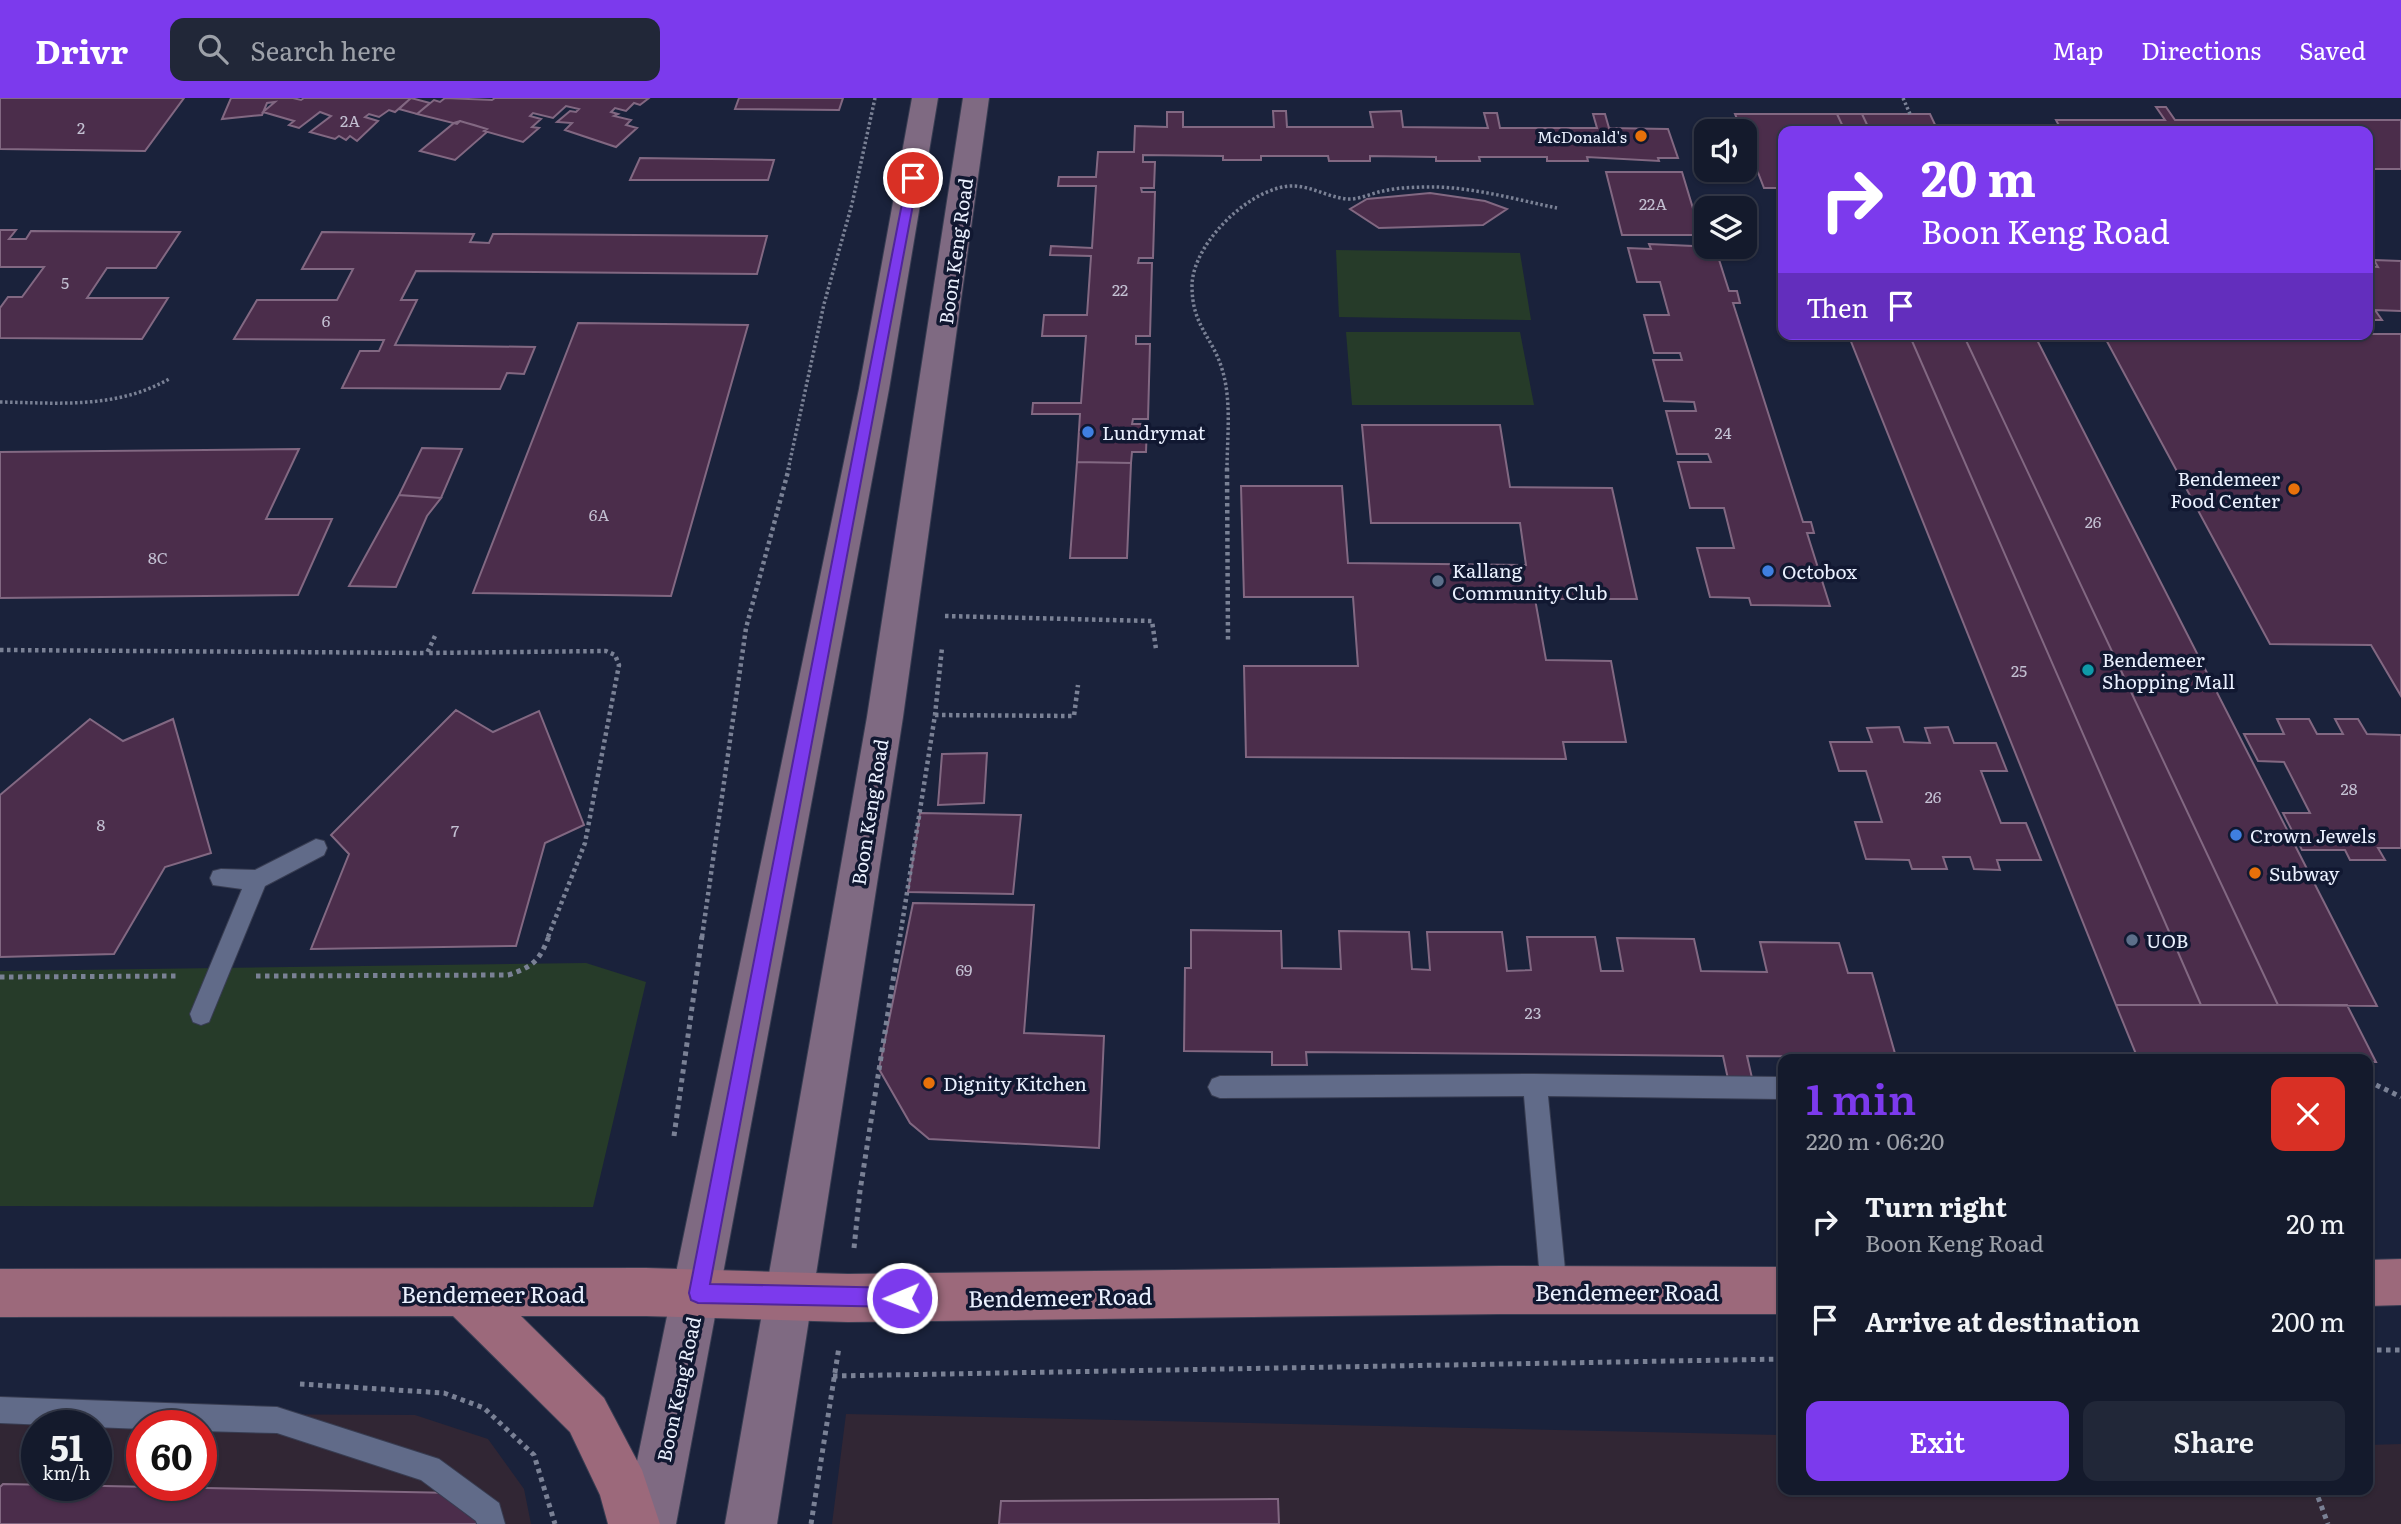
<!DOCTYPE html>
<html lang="en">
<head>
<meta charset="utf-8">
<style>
	:root { --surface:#141a2c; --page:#212738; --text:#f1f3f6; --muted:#9da1a9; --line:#333848; --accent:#7c3aed }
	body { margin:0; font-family:Literata,serif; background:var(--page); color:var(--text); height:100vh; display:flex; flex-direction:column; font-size:26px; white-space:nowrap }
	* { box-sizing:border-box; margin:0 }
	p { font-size:23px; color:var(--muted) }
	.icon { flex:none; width:38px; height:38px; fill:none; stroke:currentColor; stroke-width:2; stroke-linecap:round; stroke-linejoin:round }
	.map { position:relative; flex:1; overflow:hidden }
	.drawer { position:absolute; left:1778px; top:956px; width:595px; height:441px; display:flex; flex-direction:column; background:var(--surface); border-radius:14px; box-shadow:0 2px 5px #0004,0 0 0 2px var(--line) }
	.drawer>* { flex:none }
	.guide { position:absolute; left:1778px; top:28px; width:595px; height:214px; border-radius:14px; box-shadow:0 2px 5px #0004,0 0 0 2px var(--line); background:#7c3aed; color:#fff; overflow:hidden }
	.controls { position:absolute; left:1694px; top:21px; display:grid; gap:14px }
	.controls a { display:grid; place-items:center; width:63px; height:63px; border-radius:14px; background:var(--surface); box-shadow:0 2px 5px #0004,0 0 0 2px var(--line); font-size:35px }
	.speed { position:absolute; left:21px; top:1312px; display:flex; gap:14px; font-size:35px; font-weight:700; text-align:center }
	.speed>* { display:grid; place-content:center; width:91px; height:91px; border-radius:50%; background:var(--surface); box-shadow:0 2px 5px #0004,0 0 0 2px var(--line); line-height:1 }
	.speed small { font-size:18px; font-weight:400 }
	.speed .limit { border:10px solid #d22; background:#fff; color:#111 }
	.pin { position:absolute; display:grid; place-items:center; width:60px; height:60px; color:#fff; margin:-30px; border:4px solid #fff; border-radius:50%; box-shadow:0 2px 7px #0007 }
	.me { position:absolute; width:77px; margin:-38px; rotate:269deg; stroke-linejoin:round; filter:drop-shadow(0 0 5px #0008) }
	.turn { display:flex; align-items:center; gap:24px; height:147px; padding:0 28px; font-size:32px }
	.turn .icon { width:91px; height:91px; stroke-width:2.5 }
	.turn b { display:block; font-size:49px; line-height:60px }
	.then { display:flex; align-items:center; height:66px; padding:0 28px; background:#0003; gap:14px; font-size:26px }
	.round { display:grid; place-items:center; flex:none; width:74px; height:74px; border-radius:14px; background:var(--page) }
	.overview { display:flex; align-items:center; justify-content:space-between; height:119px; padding:0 28px }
	h1 { font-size:42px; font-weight:600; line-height:52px; color:var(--accent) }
	.action { display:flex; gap:14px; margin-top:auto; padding:14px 28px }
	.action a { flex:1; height:80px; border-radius:14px; background:var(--accent); color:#fff; font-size:28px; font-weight:600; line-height:80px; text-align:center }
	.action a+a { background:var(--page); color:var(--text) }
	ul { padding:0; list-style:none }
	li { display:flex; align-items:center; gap:21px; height:98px; padding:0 28px }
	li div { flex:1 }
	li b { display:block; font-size:26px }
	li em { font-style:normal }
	header { display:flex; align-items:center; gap:42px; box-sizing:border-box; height:98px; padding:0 35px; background:var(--accent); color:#fff }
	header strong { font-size:33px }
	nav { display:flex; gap:38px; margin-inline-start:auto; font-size:24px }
	.search { width:490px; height:63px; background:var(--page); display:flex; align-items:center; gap:18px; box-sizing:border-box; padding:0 24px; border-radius:14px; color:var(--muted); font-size:26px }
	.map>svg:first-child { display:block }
</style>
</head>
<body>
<header>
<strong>Drivr</strong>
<div class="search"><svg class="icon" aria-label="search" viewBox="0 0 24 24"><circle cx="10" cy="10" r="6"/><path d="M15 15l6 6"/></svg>Search here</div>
<nav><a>Map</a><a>Directions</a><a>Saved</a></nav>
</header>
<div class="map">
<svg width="2401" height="1426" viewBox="0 0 2401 1426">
	<rect width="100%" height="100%" fill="#1a223b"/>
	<path fill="#312634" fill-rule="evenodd" d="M0,1315L415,1317L488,1341L524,1391L531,1426H0ZM37,1328H96V1388H37ZM142,1328H201V1388H142Z
		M846,1316L1783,1337V1391H2368V1347L2401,1346V1426H832Z"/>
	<path fill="#263b29" d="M1336,152L1520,155L1531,222L1339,219Z
		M1346,234H1520L1534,307H1352Z
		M586,865L646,884L593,1109L0,1108V873Z"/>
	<path fill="#4b2d4b" stroke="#826882" stroke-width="2" d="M0,0H184L145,53L0,51Z
		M293,0L301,2L304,0H411L395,14L389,12L379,19L369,16L365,19L378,23L357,43L350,38L346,42L339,38L335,41L310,34L331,18L320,14L299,30L289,27L294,23L263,14L275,4L267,5L262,17L222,21L231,0Z
		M411,0L430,5L417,16L399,11Z
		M445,0L492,2L495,0H649L640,7L634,5L626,13L615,10L611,14L618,16L614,18L631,22L626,27L637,30L616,49L565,32L572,25L557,24L570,13L576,14L579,11L566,8L553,20L533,15L530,18L541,21L532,29L539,30L523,44L484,33L487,31L474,27L460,23L457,26L417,16L434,2L440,4Z
		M739,0H843L839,12L735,11Z
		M2156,9H2166L2175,22H2401V71H2368V33H2062L2056,22H2165Z
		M1273,13H1286L1287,29H1373L1370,14L1401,13L1403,29L1488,30L1484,15H1497L1500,30H1597L1593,16H1605L1609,30L1668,31L1678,60H1658L1659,63L1587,59L1588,63H1547V59H1479L1480,63H1436V59L1370,58V63H1329L1328,58H1261V62H1223V58L1143,57V64H1155L1154,90H1141L1142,94H1155L1153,160H1139L1138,165H1152L1150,238H1136V246H1150L1148,321H1133L1132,326H1147L1146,354H1132L1131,365L1077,364L1080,316H1032L1033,305H1081L1086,238H1042L1044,217H1087L1091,158L1050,157L1051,148L1092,150L1096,88H1058L1059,79H1096L1098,54H1134L1135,28L1167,29V14H1183V29H1274Z
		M1735,16H1837L1845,33H1783V90H1764L1745,41V33H1742Z
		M1837,16H1862L1870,33H1845Z
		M1862,16H1930L1938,33H1870Z
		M460,23L487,31L484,33L487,34L455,62L420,53L454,25Z
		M640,60L774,62L768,82H630Z
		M1606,74H1682L1701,137H1622Z
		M1430,95L1485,103L1507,111L1483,127L1379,130L1350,111L1367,101Z
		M0,132H16L9,141H26L31,133L180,134L156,170H107L87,200H168L142,241L0,240V210L8,199H22L44,169H0Z
		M322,134L474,136L470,144L489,145L493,136L767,138L757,176L416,173L401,202H417L395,247L535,249L524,276L507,275L500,291L342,290L360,253H379L384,242L234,241L257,202H337L353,171H302Z
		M1649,146L1715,149L1729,193H1737L1740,205H1733L1803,424H1811L1814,435H1807L1830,508L1751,507L1749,500L1710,499L1697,450H1734L1724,410H1690L1678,364H1711L1708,356H1677L1666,313H1696L1694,304L1664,303L1653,262H1682L1680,255H1654L1644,217H1669L1660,184H1637L1628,150L1651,151Z
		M2374,162L2401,163V213L2375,212L2382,222H2368V168L2378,169Z
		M578,225L748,227L671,498L473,495Z
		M1848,236H1909L2201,907H2116Z
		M1909,236H1963L2278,907H2201Z
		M1963,236H2034L2377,908L2278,907Z
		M2103,236H2401V598L2371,547L2270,546Z
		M1362,327H1500L1510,389L1612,390L1637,501H1535L1546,562L1611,563L1626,644H1563L1566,661L1246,659L1244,568H1358L1353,499H1244L1241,388H1342L1348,465L1526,467L1520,425H1371Z
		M422,350L462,351L441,400L399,397Z
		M299,351L266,421H332L298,497L0,500V354Z
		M1077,364L1131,365L1127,460H1070Z
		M399,397L441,400L427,418L396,489L349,488Z
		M456,612L493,634L539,613L584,727L545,745L516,848L311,851L349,756L331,737Z
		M90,621L123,643L173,621L211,755L165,769L114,856L0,859V697Z
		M2277,621H2309L2317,636H2343L2335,621H2358L2367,636L2401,637V750H2378L2385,762H2350L2345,752H2302L2283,715H2310L2284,664L2258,663L2244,636H2284Z
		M1899,629L1904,644L1930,645L1925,630L1948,629L1954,645H1996L2007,673H1981L2001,725H2026L2041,762H1997L2000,772L1974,771L1970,759H1943L1947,771H1912L1909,762L1866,761L1855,724H1882L1866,673H1839L1830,644H1872L1867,630Z
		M987,655L984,705L938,707L942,656Z
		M920,715L1021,717L1013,796L908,794Z
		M913,805L1034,807L1024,935L1104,938L1099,1050L929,1041L910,1025L879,971Z
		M1191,832L1281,833L1282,870L1341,871L1339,833L1409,834L1412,871L1430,872L1427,834H1502L1507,873L1531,872L1527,839H1595L1601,873H1623L1617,840L1694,841L1701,873L1767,874L1760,844L1839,845L1848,875H1872L1896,959L1747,958L1752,980L1728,981L1723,958L1306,954L1307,967H1272V954L1184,953L1185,870H1191Z
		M2116,907H2347L2376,964H2368V961H2138Z
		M3,1386L455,1395L479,1426H0V1389Z
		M1278,1401L1279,1426H999L1001,1403Z"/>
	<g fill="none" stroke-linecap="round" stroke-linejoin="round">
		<defs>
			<path id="lane" d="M316,741L324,743L327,750L324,757L265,788L209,924L201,927L193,924L190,916L242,791L213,787L210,780L213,773L221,771L255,772Z
				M1535,976L1783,979V1001L1548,998L1567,1192L1563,1201L1554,1205L1545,1201L1541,1192L1524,998L1220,1000L1212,997L1208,989L1212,981L1220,978Z
				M0,1299L277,1309L439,1361L499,1405L505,1426H477L476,1423L421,1382L277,1335L201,1333V1328H142V1331L0,1325Z"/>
			<path id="secondary" d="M912,0H938L889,291L676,1426H624L859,291Z
				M963,0H989L903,619L777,1426H725L867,619Z"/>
			<path id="primary" d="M2401,1161V1207L2368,1208V1162Z
				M1500,1168L1783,1169V1216H1500L848,1224L646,1218H521L604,1300L642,1372L660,1426H608L600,1397L570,1334L453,1218L0,1219V1171L646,1170L848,1176Z"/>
		</defs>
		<use href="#lane" stroke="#383d52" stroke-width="2"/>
		<use href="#secondary" stroke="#383d52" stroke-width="2"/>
		<use href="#primary" stroke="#383d52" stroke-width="2"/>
		<path stroke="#7a8195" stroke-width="3.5" stroke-dasharray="2.5 2.5" stroke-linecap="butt" d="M1903,0L1910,16
			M0,304C59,305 116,311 169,281
			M788,372L824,206L852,106L875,0
			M1227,372C1227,340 1232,303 1222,271C1212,238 1192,228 1192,188C1192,145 1253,86 1295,88C1314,89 1334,102 1352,101C1363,100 1373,95 1383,93C1400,89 1420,89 1436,89C1477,90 1518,102 1557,110"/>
		<path stroke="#7a8195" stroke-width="4.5" stroke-dasharray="3.5 3.5" stroke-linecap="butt" d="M1227,370L1228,545
			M945,518L1152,523L1156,551
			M435,538L427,555L606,553L615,557L619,567L585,745L548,839
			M0,552L427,555
			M935,617L1074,618L1078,587
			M702,839L746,530L789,370
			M900,839L935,617L942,550"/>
		<path stroke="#7a8195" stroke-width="5" stroke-dasharray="4.5 4.5" stroke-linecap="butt" d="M256,878L508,877C533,869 540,862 549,838
			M0,879L178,878
			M2368,983L2401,999
			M674,1038L702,838
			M854,1150L860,1093L900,838
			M2368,1252H2401
			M833,1278L1783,1261
			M300,1286L444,1295L484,1310L534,1357L555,1426
			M2315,1391L2328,1426
			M811,1426L839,1249"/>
		<use href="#lane" fill="#616b89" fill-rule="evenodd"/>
		<use href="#secondary" fill="#7f6a82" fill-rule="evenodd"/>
		<use href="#primary" fill="#9c697b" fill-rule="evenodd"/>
	</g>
	<path fill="#7c3aed" stroke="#51269a" stroke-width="2" d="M913,77L918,80L710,1186L902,1190L909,1193L912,1200L909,1207L902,1209L698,1205L691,1202L689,1195L907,80Z"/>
	<g fill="#e8710a" stroke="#111831" stroke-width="2.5">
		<circle cx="1641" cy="38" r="7"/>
		<circle cx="2294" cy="391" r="7"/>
		<circle cx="2255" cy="775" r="7"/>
		<circle cx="929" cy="985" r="7"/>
	</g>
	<g fill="#3f7fe0" stroke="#111831" stroke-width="2.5">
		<circle cx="1088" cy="334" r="7"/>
		<circle cx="1768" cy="473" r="7"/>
		<circle cx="2236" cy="737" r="7"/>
	</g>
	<g fill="#5c6f8a" stroke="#111831" stroke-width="2.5">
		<circle cx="1438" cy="483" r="7"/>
		<circle cx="2132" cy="842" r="7"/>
	</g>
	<circle fill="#0f9aa8" stroke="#111831" stroke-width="2.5" cx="2088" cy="572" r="7"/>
	<g text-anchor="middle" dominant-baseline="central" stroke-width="7" stroke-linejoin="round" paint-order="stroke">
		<g font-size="16" fill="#c3c0d2">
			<text x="350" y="22">2A</text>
			<text x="81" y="29">2</text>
			<text x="1653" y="105">22A</text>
			<text x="65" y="184">5</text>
			<text x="1120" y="191">22</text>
			<text x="326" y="222">6</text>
			<text x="1723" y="334">24</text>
			<text x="599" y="416">6A</text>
			<text x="2093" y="423">26</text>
			<text x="158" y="459">8C</text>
			<text x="2019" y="572">25</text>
			<text x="2349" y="690">28</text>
			<text x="1933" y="698">26</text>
			<text x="101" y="726">8</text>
			<text x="455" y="732">7</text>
			<text x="964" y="871">69</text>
			<text x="1533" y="914">23</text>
		</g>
		<g font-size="16" fill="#ebf1ff" stroke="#111831" text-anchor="end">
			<text x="1627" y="38">McDonald's</text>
		</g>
		<g font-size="19" fill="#ebf1ff" stroke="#111831">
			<text transform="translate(955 153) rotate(-82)">Boon Keng Road</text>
			<text transform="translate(869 714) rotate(-81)">Boon Keng Road</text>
			<text transform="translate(678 1291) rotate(-78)">Boon Keng Road</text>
		</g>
		<g font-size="19" fill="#ebf1ff" stroke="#111831" text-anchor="start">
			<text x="1102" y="334">Lundrymat</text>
			<text x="2280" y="380" text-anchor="end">Bendemeer<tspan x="2280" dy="22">Food Center</tspan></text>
			<text x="1452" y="472">Kallang<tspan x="1452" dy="22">Community Club</tspan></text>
			<text x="1782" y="473">Octobox</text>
			<text x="2102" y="561">Bendemeer<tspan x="2102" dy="22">Shopping Mall</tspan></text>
			<text x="2250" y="737">Crown Jewels</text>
			<text x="2269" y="775">Subway</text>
			<text x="2146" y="842">UOB</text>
			<text x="943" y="985">Dignity Kitchen</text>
		</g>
		<g font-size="23" fill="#ebf1ff" stroke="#111831">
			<text x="1627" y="1193">Bendemeer Road</text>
			<text x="493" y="1195">Bendemeer Road</text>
			<text transform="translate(1060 1198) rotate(-1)">Bendemeer Road</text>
		</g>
	</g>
</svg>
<div class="controls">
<a><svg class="icon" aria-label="sound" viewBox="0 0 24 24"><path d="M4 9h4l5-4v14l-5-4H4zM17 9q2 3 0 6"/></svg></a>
<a><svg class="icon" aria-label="layers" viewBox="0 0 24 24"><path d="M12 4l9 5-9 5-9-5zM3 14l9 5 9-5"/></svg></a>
</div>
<div class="speed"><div>51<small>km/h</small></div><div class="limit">60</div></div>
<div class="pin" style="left:913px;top:80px;background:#d93025"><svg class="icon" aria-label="arrive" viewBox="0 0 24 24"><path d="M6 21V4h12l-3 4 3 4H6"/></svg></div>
<svg class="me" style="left:902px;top:1200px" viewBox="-20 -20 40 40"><circle r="17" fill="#7c3aed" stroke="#fff" stroke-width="3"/><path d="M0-11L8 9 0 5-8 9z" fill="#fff"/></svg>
<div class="guide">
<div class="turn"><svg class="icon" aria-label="right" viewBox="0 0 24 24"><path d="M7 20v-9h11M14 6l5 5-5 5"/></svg><div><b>20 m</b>Boon Keng Road</div></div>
<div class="then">Then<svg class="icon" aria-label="arrive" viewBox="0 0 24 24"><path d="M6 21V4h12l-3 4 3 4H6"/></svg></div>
</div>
<section class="drawer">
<div class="overview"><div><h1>1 min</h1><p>220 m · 06:20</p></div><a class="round" style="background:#d93025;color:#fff"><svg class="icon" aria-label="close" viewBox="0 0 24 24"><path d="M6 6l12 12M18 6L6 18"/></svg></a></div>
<ul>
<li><svg class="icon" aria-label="right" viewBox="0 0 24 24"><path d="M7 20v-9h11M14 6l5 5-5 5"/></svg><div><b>Turn right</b><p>Boon Keng Road</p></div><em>20 m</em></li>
<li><svg class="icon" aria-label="arrive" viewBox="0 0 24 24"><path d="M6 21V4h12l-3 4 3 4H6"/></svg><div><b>Arrive at destination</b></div><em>200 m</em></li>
</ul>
<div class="action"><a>Exit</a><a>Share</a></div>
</section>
</div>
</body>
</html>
